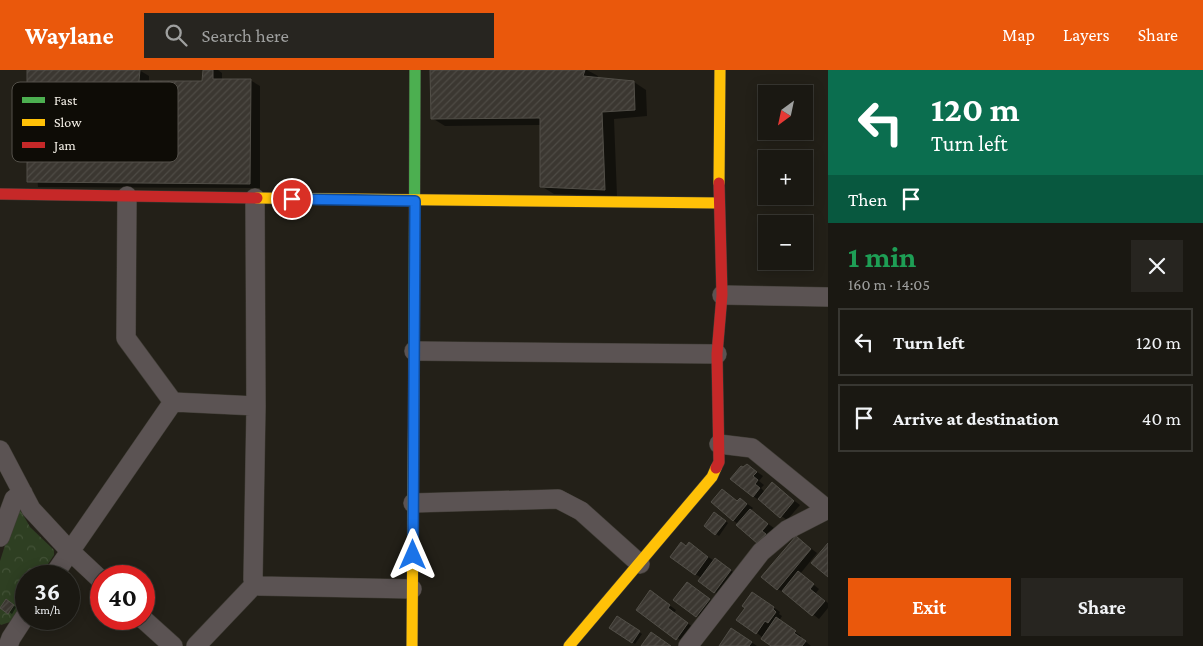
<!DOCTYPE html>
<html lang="en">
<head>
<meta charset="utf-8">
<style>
	:root { --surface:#1a1812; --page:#272520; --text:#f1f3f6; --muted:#9fa09f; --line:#383732; --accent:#ea580c }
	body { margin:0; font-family:"Crimson Pro",serif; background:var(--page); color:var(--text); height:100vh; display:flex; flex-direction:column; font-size:19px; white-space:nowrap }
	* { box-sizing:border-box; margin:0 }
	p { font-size:16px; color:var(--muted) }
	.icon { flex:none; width:28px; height:28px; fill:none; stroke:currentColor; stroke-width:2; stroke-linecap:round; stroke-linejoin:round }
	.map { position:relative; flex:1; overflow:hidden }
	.sheet { display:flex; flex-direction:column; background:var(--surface); width:375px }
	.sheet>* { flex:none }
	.guide { background:#0b6e4f; color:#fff; overflow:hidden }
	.needle { width:32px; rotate:213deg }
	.fabs { position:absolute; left:758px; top:15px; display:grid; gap:10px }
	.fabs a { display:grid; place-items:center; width:55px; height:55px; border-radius:0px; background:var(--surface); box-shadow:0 2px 12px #0003,0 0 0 1px var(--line); font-size:25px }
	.speed { position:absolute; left:15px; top:495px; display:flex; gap:10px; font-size:25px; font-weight:700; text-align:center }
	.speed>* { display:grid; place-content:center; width:65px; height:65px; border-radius:50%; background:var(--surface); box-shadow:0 2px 12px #0003,0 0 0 1px var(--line); line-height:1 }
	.speed small { font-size:12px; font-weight:400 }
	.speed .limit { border:8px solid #d22; background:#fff; color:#111 }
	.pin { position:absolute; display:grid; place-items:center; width:42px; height:42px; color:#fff; margin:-21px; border:2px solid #fff; border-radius:50%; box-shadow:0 1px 5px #0007 }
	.me { position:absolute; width:55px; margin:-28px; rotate:0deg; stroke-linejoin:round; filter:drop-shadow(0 0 4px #0008) }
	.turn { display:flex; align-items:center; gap:18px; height:105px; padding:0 20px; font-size:22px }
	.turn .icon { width:65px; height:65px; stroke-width:2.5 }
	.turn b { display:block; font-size:35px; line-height:42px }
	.then { display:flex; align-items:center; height:48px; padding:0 20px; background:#0003; gap:10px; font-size:19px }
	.round { display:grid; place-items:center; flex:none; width:52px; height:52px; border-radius:0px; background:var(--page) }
	.overview { display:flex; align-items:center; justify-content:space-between; height:85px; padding:0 20px }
	h1 { font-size:30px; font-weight:700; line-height:38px; color:#1e9e55 }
	.action { display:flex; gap:10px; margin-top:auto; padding:10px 20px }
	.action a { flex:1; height:58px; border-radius:0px; background:var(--accent); color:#fff; font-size:20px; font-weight:700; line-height:58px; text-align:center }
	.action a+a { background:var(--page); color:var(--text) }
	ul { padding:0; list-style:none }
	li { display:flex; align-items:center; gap:15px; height:68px; margin:0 10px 8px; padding:0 10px; border:2px solid var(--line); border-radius:0px }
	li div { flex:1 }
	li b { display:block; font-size:19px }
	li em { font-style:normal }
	header { display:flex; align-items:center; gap:30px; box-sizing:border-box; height:70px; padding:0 25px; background:var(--accent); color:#fff }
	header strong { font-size:24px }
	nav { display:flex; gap:28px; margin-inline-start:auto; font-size:18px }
	.search { width:350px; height:45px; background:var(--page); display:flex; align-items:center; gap:12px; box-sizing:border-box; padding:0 18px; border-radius:0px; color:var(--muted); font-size:19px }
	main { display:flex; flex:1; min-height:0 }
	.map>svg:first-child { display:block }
</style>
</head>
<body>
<header>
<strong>Waylane</strong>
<div class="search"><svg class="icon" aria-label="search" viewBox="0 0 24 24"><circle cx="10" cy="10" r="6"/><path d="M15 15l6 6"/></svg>Search here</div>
<nav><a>Map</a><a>Layers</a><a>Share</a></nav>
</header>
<main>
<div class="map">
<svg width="828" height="576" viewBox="0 0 828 576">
	<defs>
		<pattern id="park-crowns" width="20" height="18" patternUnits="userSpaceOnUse" patternTransform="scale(1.25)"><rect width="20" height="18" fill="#2e3f22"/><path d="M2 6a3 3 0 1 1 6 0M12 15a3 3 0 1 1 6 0" fill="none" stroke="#435237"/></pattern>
		<pattern id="building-hatch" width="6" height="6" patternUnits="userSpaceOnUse" patternTransform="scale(1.25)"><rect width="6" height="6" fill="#3b3731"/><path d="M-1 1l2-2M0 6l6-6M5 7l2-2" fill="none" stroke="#4e4b45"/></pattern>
	</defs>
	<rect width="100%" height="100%" fill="#232018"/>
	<path fill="url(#park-crowns)" d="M16,441H21L30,457L54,480V485L40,506H26V527L10,552L1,555L0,554V491Z"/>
	<path fill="#0007" d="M28,0H139L149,6V12H204V0H218L222,3V10H250L260,16V118L38,117Z
		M431,0H587L598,6L597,9L634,12L646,20L647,46L614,49L617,126L554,124L541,116V55L445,56L432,48Z
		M747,395L763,406L759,411L764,415L761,418L765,422L772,414L800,435L787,450L753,426L744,399Z
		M722,420L738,432L740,429L746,433L753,438L750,441L774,458L768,465L765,476L733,450Z
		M718,445L728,453L719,466L705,456Z
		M796,467L817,483L800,504L819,519L816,523L828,533V538L819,549L784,522L777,519Z
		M687,477L696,478L714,491L721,493L737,505L721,526L715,522L702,508L695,504Z
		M694,517L715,533L703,550L675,530Z
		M657,526L676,540L674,543L694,558L683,572L638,539Z
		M759,527L780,542L779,544L782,546L779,551L801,566L800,567L811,576H773L757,563Z
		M6,531L16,537L12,544L2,537Z
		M618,548L642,564L635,574L611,558Z
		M738,563L757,576H720Z"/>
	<path fill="url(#building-hatch)" stroke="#524f48" d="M27,0H140L139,11H202L203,0H213V9H251L250,114L27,112Z
		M430,0H585L583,6L634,11L635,40L602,42L605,120L540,117V48L431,49Z
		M747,394L757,402L753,406L758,410L755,414L760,418L753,427L730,409L741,396L743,397Z
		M772,412L794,431L780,448L758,429Z
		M722,419L737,431L740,428L747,434L733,451L711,432Z
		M750,439L768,454L762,461L766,464L758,474L736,455Z
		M714,442L726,451L715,465L704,456Z
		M796,466L811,479L777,520L761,507Z
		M681,472L686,476L689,472L708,487L695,505L670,487Z
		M828,473V507L811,493Z
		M715,488L731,500L714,523L698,511Z
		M798,501L814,514L810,519L825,531L812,546L782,521Z
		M687,512L710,529L696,547L673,530Z
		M650,520L670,535L668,538L688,553L676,570L636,540Z
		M752,522L774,537L773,539L776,542L768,553L765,551L756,564L736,550L745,538L742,536Z
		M6,529L14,535L8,544L0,538Z
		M617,546L640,561L632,573L609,558Z
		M776,547L796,561L794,563L806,571L802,576H771L761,569Z
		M731,558L752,572L749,576H719Z
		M651,562L671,576H641Z"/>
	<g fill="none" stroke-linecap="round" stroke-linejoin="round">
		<defs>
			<path id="street" d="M127,126L126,268L173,332
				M255,128L256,336L253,510L259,516L412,519
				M722,225L828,227
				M414,281L717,284
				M719,374L752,378L828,440
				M0,380L31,439L70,481L101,510
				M413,433L558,429L581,441L640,494
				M0,467L14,429L23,423
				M53,506L173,332L256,336
				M143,549L173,576
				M8,576L11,568L26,545
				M196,576L256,513
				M688,576L761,482L787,460L828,439"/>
			<path id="fast" d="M414,282L415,0"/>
			<path id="slow" d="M719,113L720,0
				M257,128L719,133
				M412,576L414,282
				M569,576L712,407L716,398"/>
			<path id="jam" d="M0,124L257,128
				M716,398L719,392L717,284L722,225L719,113"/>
		</defs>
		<use href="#street" stroke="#403d36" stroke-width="20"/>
		<use href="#fast" stroke="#403d36" stroke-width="12"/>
		<use href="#slow" stroke="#403d36" stroke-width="12"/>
		<use href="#jam" stroke="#403d36" stroke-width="12"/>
		<use href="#street" stroke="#5b5353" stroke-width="19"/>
		<use href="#fast" stroke="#4caf50" stroke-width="11"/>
		<use href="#slow" stroke="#ffc107" stroke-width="11"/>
		<use href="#jam" stroke="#c62828" stroke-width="11"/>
	</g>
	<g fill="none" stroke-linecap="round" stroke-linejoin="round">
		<defs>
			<path id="route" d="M292,129L415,131L413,485"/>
		</defs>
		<use href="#route" stroke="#114b97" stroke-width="12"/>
		<use href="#route" stroke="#1a73e8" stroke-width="9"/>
	</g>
	<rect x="12" y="12" width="166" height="80" rx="8" fill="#0e0c06" stroke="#54514a" stroke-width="1"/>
	<rect x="22" y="27" width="23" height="6" fill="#4caf50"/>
	<rect x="22" y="49" width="23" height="7" fill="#ffc107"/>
	<rect x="22" y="72" width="23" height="6" fill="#c62828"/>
	<g font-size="14" fill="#f6f2e9">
		<text x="54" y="35">Fast</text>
		<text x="54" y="57">Slow</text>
		<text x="54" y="80">Jam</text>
	</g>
</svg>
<div class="fabs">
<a><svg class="needle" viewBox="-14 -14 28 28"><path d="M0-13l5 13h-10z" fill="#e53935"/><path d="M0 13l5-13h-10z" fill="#9fa09f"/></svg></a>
<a>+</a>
<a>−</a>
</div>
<div class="speed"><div>36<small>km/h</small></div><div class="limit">40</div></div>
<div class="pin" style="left:292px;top:129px;background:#d93025"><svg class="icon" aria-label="arrive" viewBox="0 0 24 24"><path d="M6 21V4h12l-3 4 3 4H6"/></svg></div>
<svg class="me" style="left:413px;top:485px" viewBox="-20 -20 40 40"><path d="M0-17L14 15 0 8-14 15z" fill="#1a73e8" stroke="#fff" stroke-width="4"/></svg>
</div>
<section class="sheet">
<div class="guide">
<div class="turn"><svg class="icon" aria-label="left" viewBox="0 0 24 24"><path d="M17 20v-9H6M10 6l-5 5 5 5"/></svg><div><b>120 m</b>Turn left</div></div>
<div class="then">Then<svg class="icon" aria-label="arrive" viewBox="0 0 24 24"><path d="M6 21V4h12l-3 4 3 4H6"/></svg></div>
</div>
<div class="overview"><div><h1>1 min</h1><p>160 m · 14:05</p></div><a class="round"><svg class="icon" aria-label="close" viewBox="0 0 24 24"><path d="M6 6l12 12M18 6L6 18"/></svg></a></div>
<ul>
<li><svg class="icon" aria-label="left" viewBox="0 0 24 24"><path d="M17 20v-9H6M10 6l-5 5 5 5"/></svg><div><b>Turn left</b></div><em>120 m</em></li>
<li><svg class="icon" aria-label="arrive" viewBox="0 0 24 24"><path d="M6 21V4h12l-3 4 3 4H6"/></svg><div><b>Arrive at destination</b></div><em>40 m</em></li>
</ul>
<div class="action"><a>Exit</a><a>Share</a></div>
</section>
</main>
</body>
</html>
